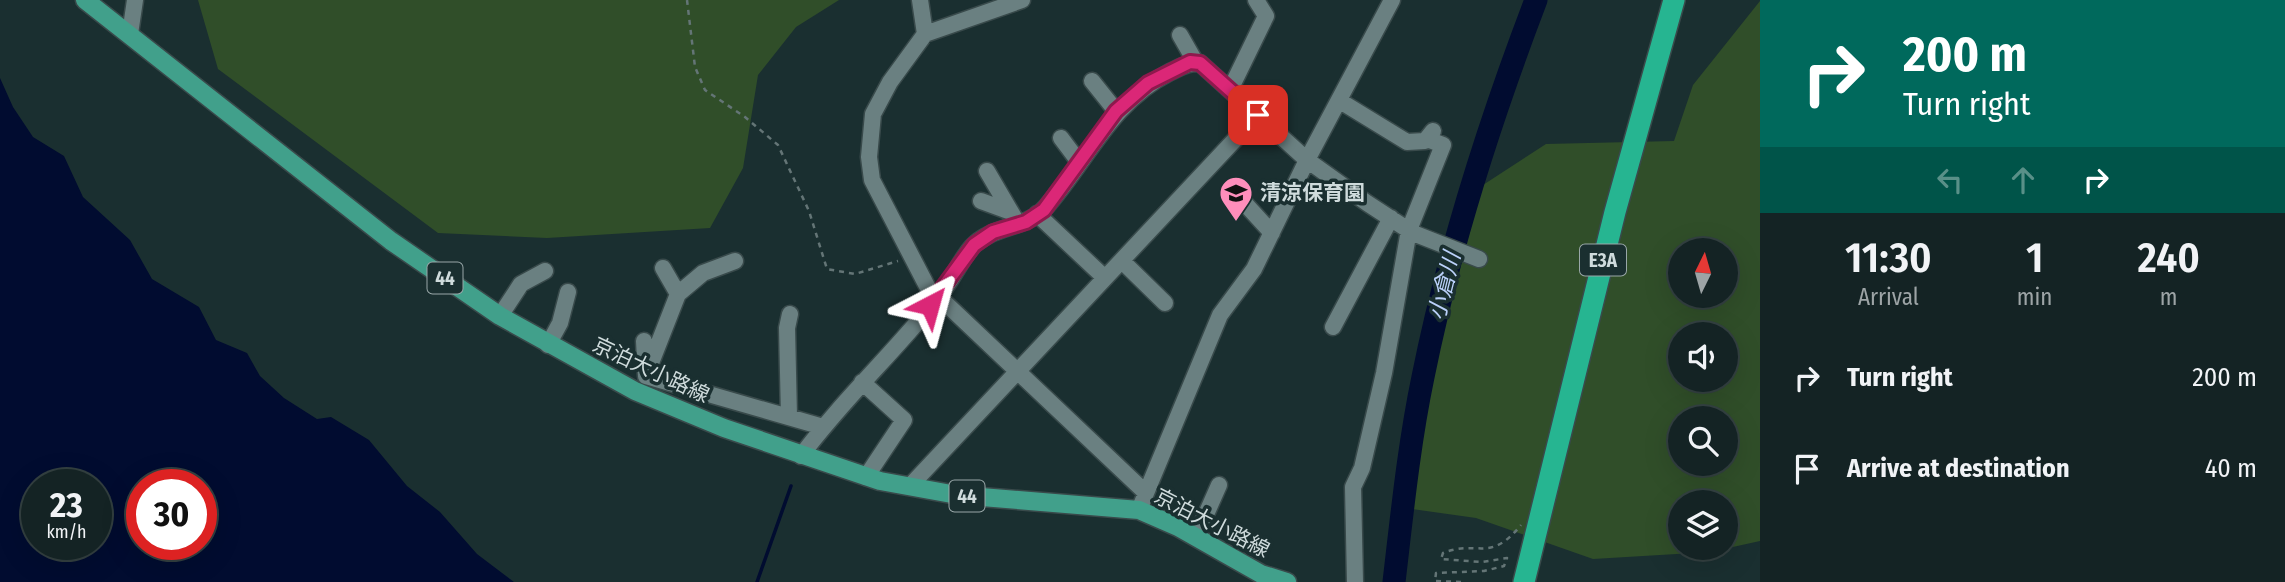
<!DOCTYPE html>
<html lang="en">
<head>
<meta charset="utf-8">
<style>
	:root { --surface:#142324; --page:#212f31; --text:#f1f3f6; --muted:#9da4a6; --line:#334041 }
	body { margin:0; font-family:"Fira Sans Condensed","Noto Sans JP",sans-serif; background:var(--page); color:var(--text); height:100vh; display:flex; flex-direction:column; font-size:26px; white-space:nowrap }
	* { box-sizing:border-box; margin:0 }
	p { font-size:23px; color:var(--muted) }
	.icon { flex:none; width:38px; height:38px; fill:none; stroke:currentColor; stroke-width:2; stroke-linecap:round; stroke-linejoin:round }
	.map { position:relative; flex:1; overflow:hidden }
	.details { display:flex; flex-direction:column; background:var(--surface); width:525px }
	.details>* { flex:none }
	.guide { background:#00695c; color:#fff; overflow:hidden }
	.needle { width:46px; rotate:5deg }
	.fabs { position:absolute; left:1668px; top:238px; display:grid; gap:14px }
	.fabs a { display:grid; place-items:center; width:70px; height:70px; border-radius:50%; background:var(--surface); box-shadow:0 7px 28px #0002,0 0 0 2px var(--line); font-size:35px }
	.speed { position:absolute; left:21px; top:469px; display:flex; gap:14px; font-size:35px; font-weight:700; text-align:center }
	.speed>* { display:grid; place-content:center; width:91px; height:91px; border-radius:50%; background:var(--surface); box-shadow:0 7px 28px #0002,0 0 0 2px var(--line); line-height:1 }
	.speed small { font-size:18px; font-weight:400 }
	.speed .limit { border:10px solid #d22; background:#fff; color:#111 }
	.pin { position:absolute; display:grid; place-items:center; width:60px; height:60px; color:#fff; margin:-30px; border-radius:14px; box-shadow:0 4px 10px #0006 }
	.me { position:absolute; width:77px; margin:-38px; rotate:39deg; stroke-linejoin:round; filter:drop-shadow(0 0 5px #0008) }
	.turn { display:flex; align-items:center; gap:24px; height:147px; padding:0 28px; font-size:32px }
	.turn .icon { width:91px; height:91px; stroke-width:2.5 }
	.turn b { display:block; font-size:49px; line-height:60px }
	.lanes { display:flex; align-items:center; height:66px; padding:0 28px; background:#0003; justify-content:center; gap:35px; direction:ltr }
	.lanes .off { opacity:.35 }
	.eta { display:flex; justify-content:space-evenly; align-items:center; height:119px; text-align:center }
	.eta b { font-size:42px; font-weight:600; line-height:49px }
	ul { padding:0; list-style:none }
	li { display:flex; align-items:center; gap:21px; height:91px; padding:0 28px }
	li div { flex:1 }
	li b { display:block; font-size:26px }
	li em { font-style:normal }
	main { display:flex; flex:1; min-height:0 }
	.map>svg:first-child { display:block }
</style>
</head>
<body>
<main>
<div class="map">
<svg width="1760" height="582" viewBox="0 0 1760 582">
	<rect width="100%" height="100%" fill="#1a2f30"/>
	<path fill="#304e29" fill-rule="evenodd" d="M198,0H839L796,27L758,75L743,168L710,228L547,238L438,233L218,69Z
		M1760,1V541L1710,552L1593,559L1476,518L1405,508L1463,198L1546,144L1674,141L1693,85ZM1680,250H1726V296H1680ZM1680,334H1726V380H1680ZM1680,418H1726V464H1680ZM1680,502H1726V548H1680Z"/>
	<path fill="#010c30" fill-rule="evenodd" d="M0,78L13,107L33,137L64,156L83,197L130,240L152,279L199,307L216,340L247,353L260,376L284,398L317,419L331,417L369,440L407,486L440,512L477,554L514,582H0ZM37,485H96V544H37ZM142,485H201V544H142Z"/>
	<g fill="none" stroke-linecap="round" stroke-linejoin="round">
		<path stroke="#010c30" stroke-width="3.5" d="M757,582L791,486"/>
		<path stroke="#010c30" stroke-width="23" d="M1394,582C1402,514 1409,444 1423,377C1449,248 1489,123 1536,0"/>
		<defs>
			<path id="minor" d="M920,0L925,34
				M130,34L135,0
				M1180,35L1196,63
				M1092,81L1116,111
				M1230,90L1266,16L1256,0
				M1340,101L1407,142L1425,141L1433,131
				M1061,138L1079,162
				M987,171L1018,224
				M1239,197L1272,233
				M981,201L1011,212
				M1037,214L1105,278
				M1122,261L1165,303
				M678,294L703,273L735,261
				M939,297L1145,492
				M930,305L929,290L872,180L869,157L873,114L890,82L925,34L1022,0
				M500,316L521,284L545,271
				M1333,327L1391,218
				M644,341L646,376L823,427
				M548,345L560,323L568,292
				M649,368L678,294L663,268
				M862,382L904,420L866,477
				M789,417L787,328L790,314
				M801,456C843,399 896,351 940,295C952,280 960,261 972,247C992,225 1027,229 1046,207C1088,159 1111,102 1170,72C1181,67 1188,62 1200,63L1307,160L1367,203L1413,233L1479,259
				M910,486L1258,115
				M1139,510L1220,315L1254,269L1307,160L1392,0
				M1196,537L1219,485
				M1355,582L1353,487L1362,468L1384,373L1409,230L1443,145L1427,139"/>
			<path id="major" d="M85,0L391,241L500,316L635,391L724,428L880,481L957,495L1139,510L1178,527L1261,574L1287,582"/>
			<path id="highway" d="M1524,582L1615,212L1674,0"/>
		</defs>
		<use href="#minor" stroke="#394a4b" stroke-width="19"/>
		<use href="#major" stroke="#394a4b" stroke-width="21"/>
		<use href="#highway" stroke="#394a4b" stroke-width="24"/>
		<path stroke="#647576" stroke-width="2.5" stroke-dasharray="5 5" stroke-linecap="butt" d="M687,0L695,67L705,90L745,117L778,145L809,211L827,269L855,274L898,261
			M1461,582L1435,581L1436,573L1484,571L1504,566L1507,558L1482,562L1441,559L1443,553C1479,539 1489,564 1521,525"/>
		<use href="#minor" stroke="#6a8081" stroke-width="16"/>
		<use href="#major" stroke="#41a08b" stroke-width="18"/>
		<use href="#highway" stroke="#26b591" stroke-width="21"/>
	</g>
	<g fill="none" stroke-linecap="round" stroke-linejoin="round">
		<defs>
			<path id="route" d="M930,305L974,245L993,232L1026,222L1044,210L1116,111L1148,83L1190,62L1200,63L1258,115"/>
		</defs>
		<use href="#route" stroke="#8e194d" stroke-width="18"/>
		<use href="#route" stroke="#db2777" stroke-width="12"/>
	</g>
	<defs>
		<symbol id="school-pin" viewBox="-11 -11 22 30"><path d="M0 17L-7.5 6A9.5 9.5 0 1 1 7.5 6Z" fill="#fe8ebb" stroke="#1a2f30"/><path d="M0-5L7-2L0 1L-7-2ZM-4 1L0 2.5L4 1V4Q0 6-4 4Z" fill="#111"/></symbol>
	</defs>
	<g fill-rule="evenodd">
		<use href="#school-pin" x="1217" y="174" width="38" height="52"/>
	</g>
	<g text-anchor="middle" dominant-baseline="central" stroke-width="7" stroke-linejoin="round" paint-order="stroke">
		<g fill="#1a2f30" stroke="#99a7a8" stroke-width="2">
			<rect x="1580" y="244.5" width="46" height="31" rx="5"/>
			<rect x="427.5" y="262.5" width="35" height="31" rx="5"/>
			<rect x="949.5" y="480.5" width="35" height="31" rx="5"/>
		</g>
		<g font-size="19" font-weight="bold" fill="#cfdbdc">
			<text x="1603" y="260">E3A</text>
			<text x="445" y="278">44</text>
			<text x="967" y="496">44</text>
		</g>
		<g font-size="21" font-weight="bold" fill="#cfdbdc" stroke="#1a2f30" text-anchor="start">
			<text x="1260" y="193">清涼保育園</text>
		</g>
		<g font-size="21" fill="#cfdbdc" stroke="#1a2f30">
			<text transform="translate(651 370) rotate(25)">京泊大小路線</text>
			<text transform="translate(1212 523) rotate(27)">京泊大小路線</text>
		</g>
		<g font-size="23" font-style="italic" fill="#bbd1fa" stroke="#1a2f30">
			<text transform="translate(1444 286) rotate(-76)">小倉川</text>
		</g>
	</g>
</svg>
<div class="fabs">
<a><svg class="needle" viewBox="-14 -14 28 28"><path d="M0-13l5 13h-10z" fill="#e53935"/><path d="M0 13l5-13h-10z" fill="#9da4a6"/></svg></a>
<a><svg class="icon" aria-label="sound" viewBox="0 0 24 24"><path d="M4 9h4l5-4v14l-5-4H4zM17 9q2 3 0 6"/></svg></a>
<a><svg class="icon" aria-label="search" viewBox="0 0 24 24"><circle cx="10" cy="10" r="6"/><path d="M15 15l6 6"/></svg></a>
<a><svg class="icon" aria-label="layers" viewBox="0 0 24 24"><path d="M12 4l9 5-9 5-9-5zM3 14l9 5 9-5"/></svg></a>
</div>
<div class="speed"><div>23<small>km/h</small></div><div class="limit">30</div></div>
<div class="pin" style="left:1258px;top:115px;background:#d93025"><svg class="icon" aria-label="arrive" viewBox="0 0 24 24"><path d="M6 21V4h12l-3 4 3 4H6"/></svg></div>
<svg class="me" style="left:930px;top:305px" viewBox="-20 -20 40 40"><path d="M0-17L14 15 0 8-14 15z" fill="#db2777" stroke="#fff" stroke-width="4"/></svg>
</div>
<section class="details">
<div class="guide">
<div class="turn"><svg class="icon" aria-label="right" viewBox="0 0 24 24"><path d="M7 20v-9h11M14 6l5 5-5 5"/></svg><div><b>200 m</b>Turn right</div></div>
<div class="lanes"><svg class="icon off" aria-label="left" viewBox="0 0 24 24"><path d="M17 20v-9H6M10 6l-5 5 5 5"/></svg><svg class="icon off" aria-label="ahead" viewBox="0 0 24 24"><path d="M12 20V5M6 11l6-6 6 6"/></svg><svg class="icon" aria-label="right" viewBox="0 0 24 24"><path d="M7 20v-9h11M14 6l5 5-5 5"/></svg></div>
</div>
<div class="eta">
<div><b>11:30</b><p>Arrival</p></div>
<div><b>1</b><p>min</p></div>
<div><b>240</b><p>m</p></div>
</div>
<ul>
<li><svg class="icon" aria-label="right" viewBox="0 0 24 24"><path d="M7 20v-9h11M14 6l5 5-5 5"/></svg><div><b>Turn right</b></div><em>200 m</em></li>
<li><svg class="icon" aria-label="arrive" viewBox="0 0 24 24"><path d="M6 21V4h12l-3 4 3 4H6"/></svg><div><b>Arrive at destination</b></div><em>40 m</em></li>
</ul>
</section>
</main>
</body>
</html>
